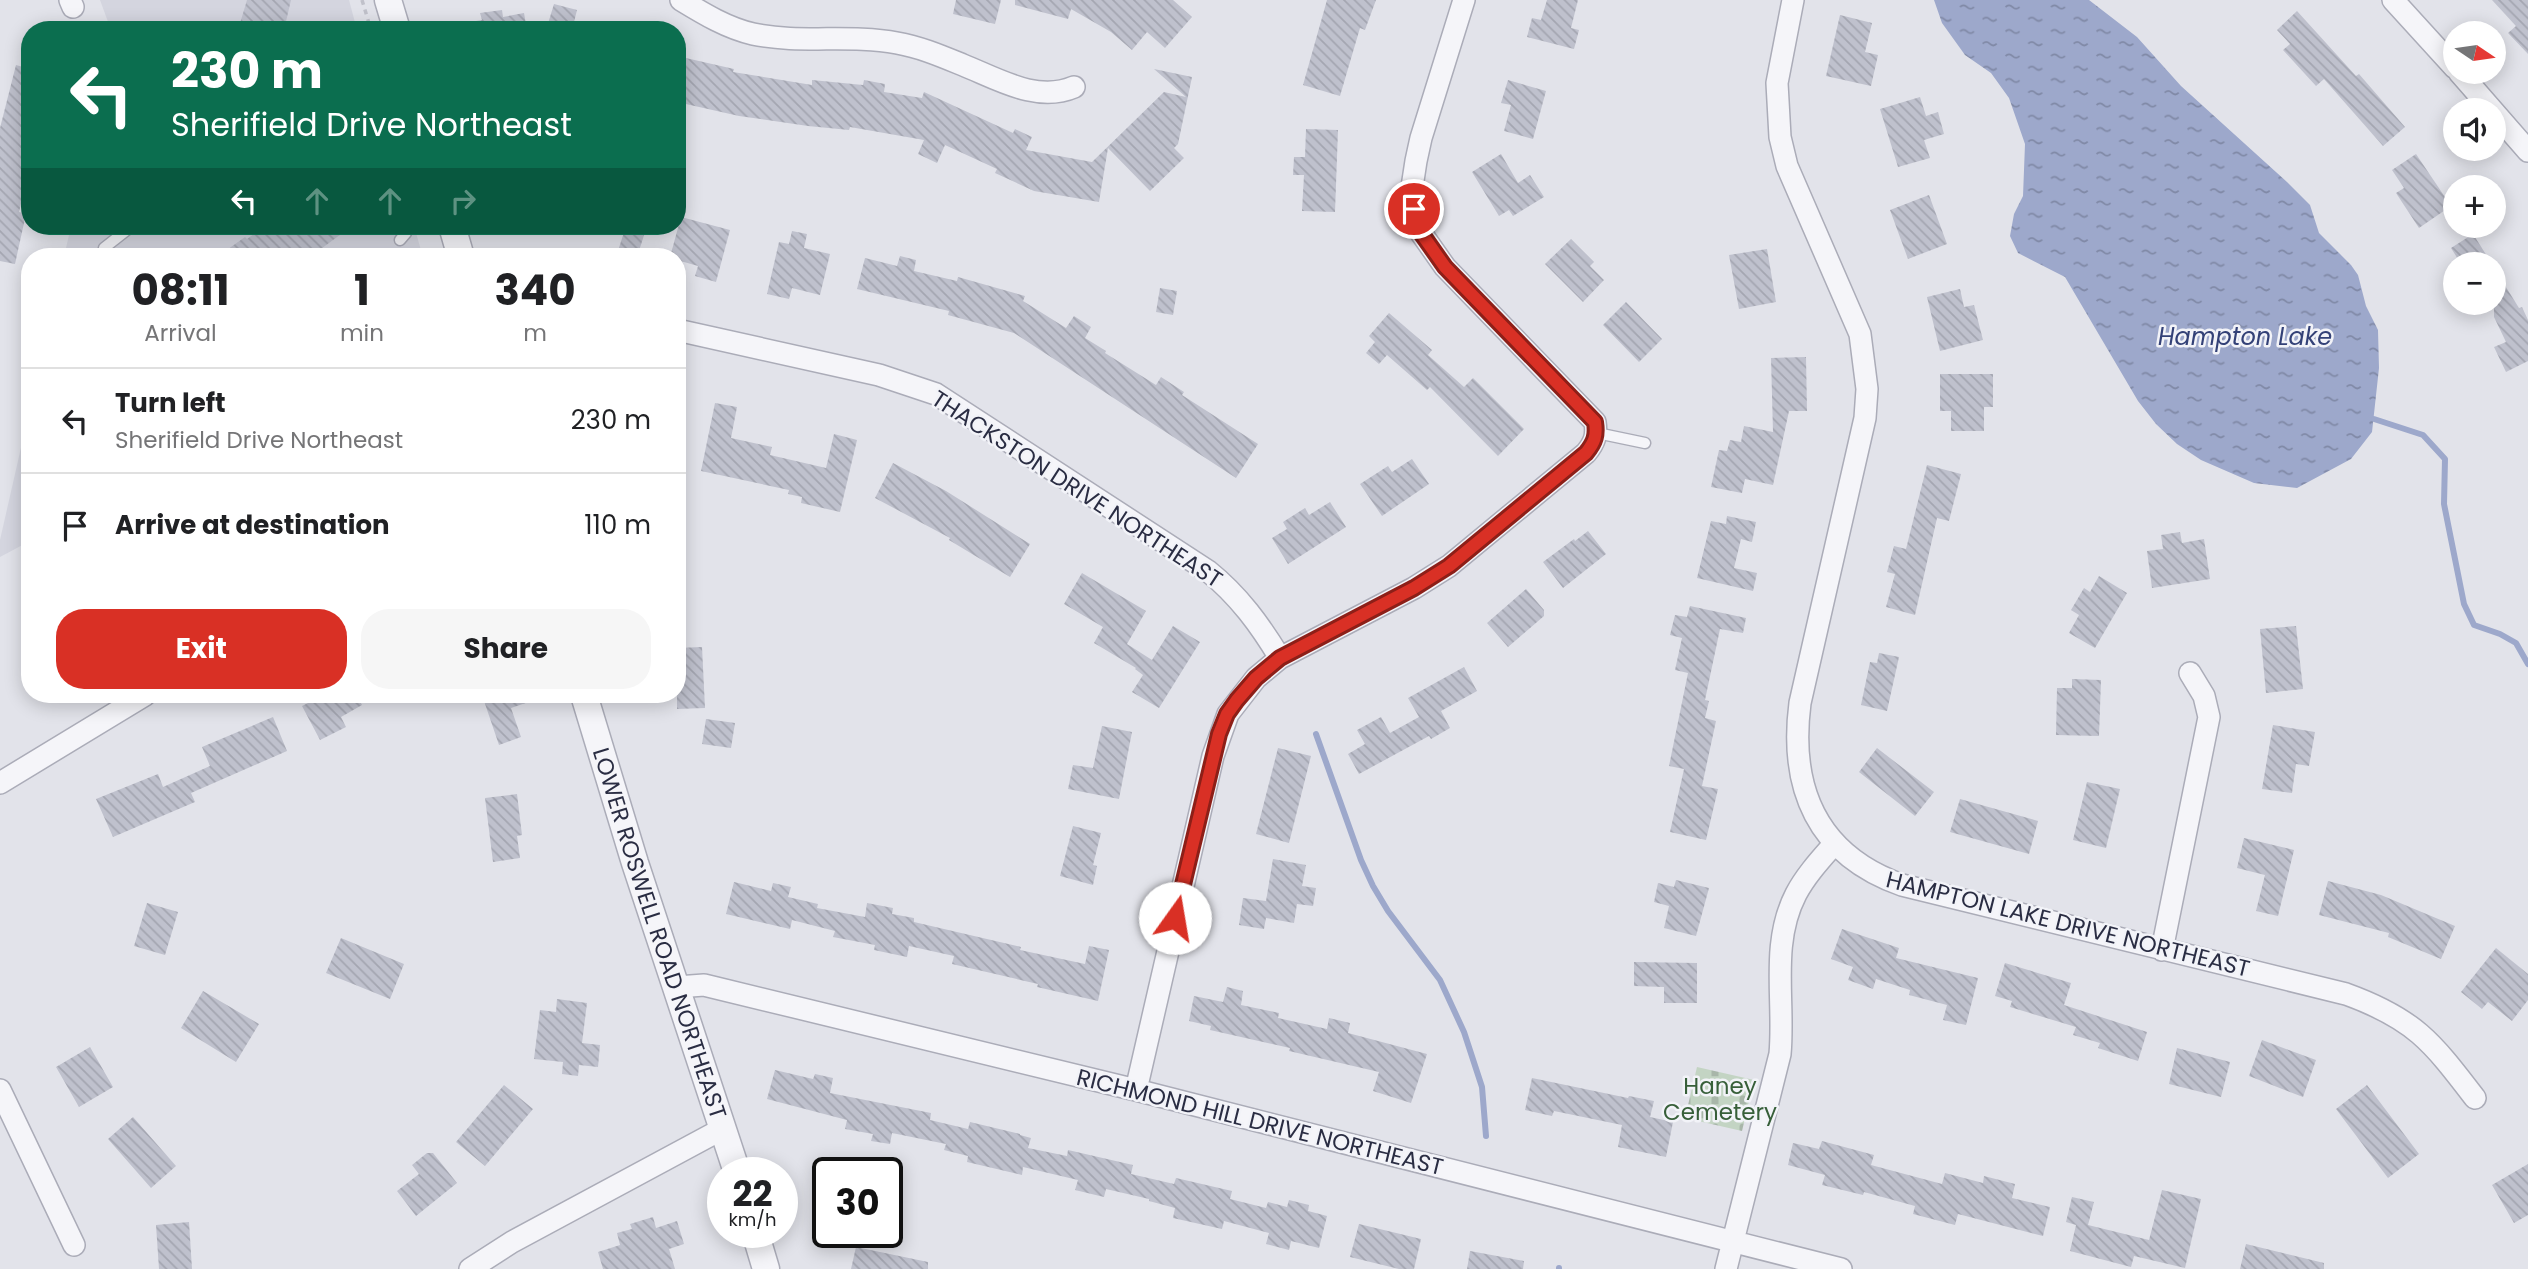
<!DOCTYPE html>
<html lang="en">
<head>
<meta charset="utf-8">
<style>
	:root { --surface:#fff; --page:#f6f6f6; --text:#202124; --muted:#757577; --line:#e0e0e0; --accent:#d93025 }
	body { margin:0; font-family:Poppins,sans-serif; background:var(--page); color:var(--text); height:100vh; display:flex; flex-direction:column; font-size:26px; white-space:nowrap }
	* { box-sizing:border-box; margin:0 }
	p { font-size:23px; color:var(--muted) }
	.icon { flex:none; width:38px; height:38px; fill:none; stroke:currentColor; stroke-width:2; stroke-linecap:round; stroke-linejoin:round }
	.map { position:relative; flex:1; overflow:hidden }
	.panel { position:absolute; left:21px; top:248px; width:665px; height:455px; display:flex; flex-direction:column; background:var(--surface); border-radius:28px; box-shadow:0 4px 18px #0003 }
	.panel>* { flex:none }
	.banner { position:absolute; left:21px; top:21px; width:665px; height:214px; border-radius:28px; box-shadow:0 4px 18px #0003; background:#0b6e4f; color:#fff; overflow:hidden }
	.needle { width:46px; rotate:103deg }
	.tools { position:absolute; left:2443px; top:21px; display:grid; gap:14px }
	.tools a { display:grid; place-items:center; width:63px; height:63px; border-radius:50%; background:var(--surface); box-shadow:0 4px 18px #0003; font-size:35px }
	.speed { position:absolute; left:707px; top:1157px; display:flex; gap:14px; font-size:35px; font-weight:700; text-align:center }
	.speed>* { display:grid; place-content:center; width:91px; height:91px; border-radius:50%; background:var(--surface); box-shadow:0 4px 18px #0003; line-height:1 }
	.speed small { font-size:18px; font-weight:400 }
	.speed .limit { border:4px solid #111; border-radius:10px; background:#fff; color:#111 }
	.pin { position:absolute; display:grid; place-items:center; width:60px; height:60px; color:#fff; margin:-30px; border:4px solid #fff; border-radius:50%; box-shadow:0 2px 7px #0007 }
	.me { position:absolute; width:77px; margin:-38px; rotate:13deg; stroke-linejoin:round; filter:drop-shadow(0 0 5px #0008) }
	.turn { display:flex; align-items:center; gap:24px; height:147px; padding:0 35px; font-size:32px }
	.turn .icon { width:91px; height:91px; stroke-width:2.5 }
	.turn b { display:block; font-size:49px; line-height:60px }
	.lanes { display:flex; align-items:center; height:66px; padding:0 35px; background:#0003; justify-content:center; gap:35px; direction:ltr }
	.lanes .off { opacity:.35 }
	.eta { display:flex; justify-content:space-evenly; align-items:center; height:119px; text-align:center }
	.eta b { font-size:42px; font-weight:700; line-height:49px }
	.primary-button { display:flex; gap:14px; margin-top:auto; padding:14px 35px }
	.primary-button a { flex:1; height:80px; border-radius:28px; background:var(--accent); color:#fff; font-size:28px; font-weight:700; line-height:80px; text-align:center }
	.primary-button a+a { background:var(--page); color:var(--text) }
	ul { padding:0; list-style:none }
	li { display:flex; align-items:center; gap:21px; height:105px; padding:0 35px; border-top:2px solid var(--line) }
	li div { flex:1 }
	li b { display:block; font-size:26px }
	li em { font-style:normal }
	.map>svg:first-child { display:block }
</style>
</head>
<body>
<div class="map">
<svg width="2528" height="1269" viewBox="0 0 2528 1269">
	<defs>
		<pattern id="cemetery-stones" width="16" height="16" patternUnits="userSpaceOnUse" patternTransform="scale(1.75)"><rect width="16" height="16" fill="#c3d4c3"/><path d="M2 7V4a2 2 0 0 1 4 0v3zM10 15v-3a2 2 0 0 1 4 0v3z" fill="#a8b6a9"/></pattern>
		<pattern id="water-ripples" width="26" height="14" patternUnits="userSpaceOnUse" patternTransform="scale(1.75)"><rect width="26" height="14" fill="#9da8cb"/><path d="M2 4q2-2 4 0t4 0M15 11q2-2 4 0t4 0" fill="none" stroke="#8089a6"/></pattern>
		<pattern id="building-back-hatch" width="6" height="6" patternUnits="userSpaceOnUse" patternTransform="scale(1.75)"><rect width="6" height="6" fill="#bfc1cd"/><path d="M-1 5l2 2M0 0l6 6M5-1l2 2" fill="none" stroke="#a4a6b1"/></pattern>
	</defs>
	<rect width="100%" height="100%" fill="#e2e3ea"/>
	<path fill="#d4d5df" d="M100,0H349L357,30H111Z
		M71,226H414L423,257H64Z
		M30,408V541L0,557V540Z"/>
	<path fill="url(#cemetery-stones)" d="M1697,1067L1754,1080L1742,1131L1685,1118Z"/>
	<path fill="url(#water-ripples)" d="M1934,0H2089L2137,37L2181,86L2287,182L2310,205L2319,233L2351,265L2358,275L2366,306L2378,330L2379,368L2372,432L2351,459L2297,488L2254,483L2201,460L2177,444L2156,424L2138,401L2065,277L2018,253L2010,236L2014,214L2023,196L2025,144L2009,98L1991,73L1965,55L1942,23Z"/>
	<g fill="none" stroke-linecap="round" stroke-linejoin="round">
		<path stroke="#9da8cb" stroke-width="6" d="M2374,419L2423,435L2445,459L2444,504L2464,604L2474,625L2500,634L2516,643L2528,664
			M1316,734L1361,860L1373,886L1388,911L1440,980L1464,1032L1482,1087L1486,1136
			M1559,1269V1268"/>
	</g>
	<path fill="url(#building-back-hatch)" d="M247,0H291L284,30H238Z
		M956,0H1001L995,24L953,14Z
		M1015,0H1173L1192,17L1165,48L1147,32L1132,50L1111,32L1071,9L1068,19L1015,5Z
		M1327,0H1376L1365,30L1360,28L1340,96L1303,85Z
		M1547,0H1578L1571,28L1579,30L1574,49L1527,37L1532,18L1541,20Z
		M2492,0H2528V54L2508,33L2516,26Z
		M554,4L577,10L572,30H546Z
		M502,10L503,17L524,13L527,30H477L476,21L482,20L480,13Z
		M2297,11L2356,76L2359,74L2405,127L2383,146L2324,79L2316,86L2283,50L2290,44L2277,30Z
		M1840,15L1872,23L1865,52L1878,55L1871,86L1826,76Z
		M677,56L734,69L733,72L812,85V80L863,85L864,80L885,84L884,92L922,98L924,92L1013,133L1015,129L1032,137L1026,150L1092,162L1164,92L1186,97L1154,69L1192,77L1178,144L1174,148L1184,158L1150,191L1108,148L1099,202L1034,191L995,173L997,169L945,145L937,163L918,154L924,140L850,127L849,130L808,126L739,116L677,102Z
		M16,65L30,69V167L19,212L26,214L15,264L0,261V128Z
		M1508,80L1546,91L1533,139L1504,131L1511,105L1501,103Z
		M1920,97L1926,116L1938,112L1944,134L1924,140L1930,158L1898,167L1880,109Z
		M1306,129L1338,130L1335,212L1302,211L1304,175H1293L1294,157H1305Z
		M1501,154L1518,183L1530,175L1544,197L1513,216L1509,210L1499,216L1472,172Z
		M2416,154L2451,206L2419,228L2396,193L2404,188L2392,170Z
		M1929,195L1947,244L1908,259L1890,210Z
		M681,217L730,230L716,282L695,276L698,266L677,260V257H670Z
		M265,226H352L310,257H217L245,237L247,239Z
		M626,226H647L637,257H616Z
		M792,231L807,234L804,248L830,254L820,295L792,288L789,299L767,294L779,242L789,244Z
		M2473,234L2492,264H2461L2451,248Z
		M1571,239L1594,262L1590,266L1604,280L1583,302L1545,264Z
		M1767,249L1776,302L1739,309L1729,255Z
		M900,256L916,260L914,271L957,281L958,277L1025,296L1023,301L1066,328L1074,316L1091,327L1085,338L1106,351L1105,353L1156,385L1161,377L1184,392L1182,395L1258,444L1236,478L1014,333L948,315L949,311L857,289L865,258L897,266Z
		M2494,268L2519,308L2522,307L2528,320V361L2506,372L2494,347L2506,342L2494,317Z
		M1160,288L1177,291L1173,315L1156,312Z
		M1960,289L1964,307L1974,305L1983,340L1940,351L1927,297Z
		M1626,302L1662,339L1639,362L1603,325Z
		M1389,313L1432,350L1428,355L1464,387L1473,378L1524,429L1498,456L1430,387L1427,390L1387,355L1379,364L1366,353L1375,342L1369,336Z
		M1806,357L1807,411H1789L1773,485L1745,479L1742,493L1711,487L1719,450L1727,451L1730,440L1741,442L1744,426L1773,432L1771,358Z
		M1940,374H1993V407H1984V431H1951V411H1940Z
		M715,403L737,407L731,438L772,447L770,455L826,468L834,434L857,440L840,512L801,503L802,497L788,494L789,490L701,471Z
		M1412,459L1429,484L1382,516L1360,484L1388,466L1392,472Z
		M893,463L946,491L1030,544L1010,577L949,540L950,538L875,498Z
		M1927,465L1961,474L1949,521L1937,518L1915,615L1886,607L1895,574L1887,572L1894,546L1906,549Z
		M1330,502L1346,527L1288,564L1272,538L1287,529L1283,522L1305,508L1309,515Z
		M1727,516L1756,522L1752,542L1741,539L1734,568L1757,573L1753,591L1697,578L1711,521L1726,524Z
		M1588,531L1606,554L1563,588L1543,562L1574,539L1575,541Z
		M2180,532L2182,543L2204,539L2210,579L2152,588L2147,551L2163,549L2161,535Z
		M1082,573L1146,611L1127,644L1152,660L1173,626L1200,642L1159,708L1132,692L1143,675L1135,669L1136,668L1094,643L1103,627L1064,604Z
		M2099,576L2127,593L2095,648L2069,633L2079,615L2071,610L2084,588L2090,592Z
		M1526,589L1544,610V616L1508,647L1487,623Z
		M1690,606L1746,618L1743,633L1720,629L1705,700L1709,701L1705,718L1716,721L1702,786L1718,789L1706,840L1670,832L1684,769L1669,766L1688,673L1675,670L1682,638L1670,635L1675,615L1687,617Z
		M2296,626L2303,689L2266,693L2260,629Z
		M702,647L705,708L677,709V648Z
		M1879,653L1899,657L1887,711L1861,705L1870,662L1877,663Z
		M1464,667L1477,691L1441,711L1450,728L1431,739L1429,736L1359,774L1348,754L1365,744L1357,730L1381,717L1390,733L1419,717L1408,698Z
		M2072,679L2101,680L2099,736L2056,735L2057,688H2072Z
		M324,695H357L362,705L341,717L346,727L320,740L302,706Z
		M482,695H543V697L511,708L521,737L499,745Z
		M273,717L287,751L191,793L195,802L113,837L96,799L158,774L163,787L210,766L202,747Z
		M706,719L735,723L731,748L702,744Z
		M2273,725L2315,732L2309,766L2296,764L2292,793L2262,789Z
		M1102,726L1132,732L1119,799L1068,789L1073,765L1093,768Z
		M1278,748L1311,756L1289,843L1256,834Z
		M1877,748L1934,792L1915,816L1859,772Z
		M2087,782L2120,789L2106,848L2073,840Z
		M517,794L522,835L517,836L520,858L493,862L485,798Z
		M1960,799L2038,821L2029,854L1950,832Z
		M1073,826L1101,833L1093,865L1097,866L1093,885L1060,876Z
		M2244,838L2294,850L2278,916L2256,911L2265,875L2237,868Z
		M1273,859L1306,865L1302,886L1316,888L1313,906L1297,904L1294,923L1266,918L1264,929L1239,925L1243,898L1266,901Z
		M1676,880L1709,888L1696,936L1664,928L1669,906L1654,902L1658,883L1674,887Z
		M2328,881L2381,895L2455,926L2441,959L2388,937L2389,933L2319,915Z
		M734,882L771,891L773,883L791,887L788,897L818,904L817,908L865,917L867,903L893,908L892,914L914,918V922L1021,947L1020,950L1085,964L1089,946L1109,950L1098,1001L1037,987L1038,984L952,964L954,956L909,946L907,957L874,950L875,945L833,937L835,931L792,920L790,929L726,914Z
		M147,903L178,912L165,955L134,946Z
		M1842,929L1899,948L1896,958L1978,978L1966,1025L1943,1020L1947,1005L1909,995L1910,990L1876,979L1873,989L1848,980L1853,967L1831,959Z
		M341,938L404,964L390,999L326,973Z
		M2496,948L2528,974V1000L2512,1021L2488,1002L2482,1009L2461,992Z
		M1634,962L1697,963V1003H1664V987L1634,986Z
		M2005,963L2071,983L2064,1005L2147,1032L2138,1061L2098,1048L2100,1043L2073,1035L2076,1027L2010,1007L2012,1001L1995,996Z
		M1227,987L1243,991L1241,1005L1279,1013L1278,1018L1327,1029L1329,1018L1350,1023L1348,1033L1427,1054L1411,1103L1373,1091L1379,1072L1289,1051L1290,1048L1210,1030L1211,1026L1189,1021L1194,996L1223,1002Z
		M203,991L259,1024L236,1062L181,1028Z
		M557,999L587,1003L582,1043L600,1045L598,1067L579,1065L578,1076L562,1074L563,1062L534,1059L540,1010L556,1012Z
		M2262,1040L2316,1060L2303,1097L2249,1076Z
		M90,1047L113,1087L79,1107L56,1067Z
		M2177,1048L2230,1062L2221,1097L2169,1084Z
		M775,1070L813,1079L815,1074L833,1078L830,1093L931,1113L930,1120L968,1129L970,1122L1020,1134V1135L1031,1138L1028,1148L1067,1156L1068,1150L1133,1165L1131,1174L1174,1184L1176,1178L1232,1191L1230,1199L1266,1208L1268,1202L1287,1207L1289,1200L1309,1205L1308,1211L1327,1216L1319,1248L1291,1241L1289,1250L1266,1244L1269,1233L1224,1221L1222,1229L1173,1218L1175,1208L1149,1201V1199L1106,1189L1104,1197L1075,1190L1078,1180L1023,1167L1022,1175L967,1162L968,1156L944,1150L946,1144L892,1133L890,1144L871,1141L873,1134L845,1129L847,1120L767,1099Z
		M1532,1078L1628,1098L1629,1096L1654,1101L1650,1117L1673,1122L1666,1157L1618,1147L1622,1125L1554,1111L1552,1116L1525,1110Z
		M504,1085L533,1109L485,1166L456,1142Z
		M2367,1085L2419,1154L2388,1178L2336,1109Z
		M133,1117L176,1166L151,1188L108,1139Z
		M1822,1141L1874,1155L1871,1165L1942,1184L1945,1173L1983,1183L1984,1176L2015,1184L2012,1198L2050,1207L2043,1236L1958,1214L1955,1225L1913,1214L1915,1206L1864,1192L1863,1195L1822,1185L1825,1175L1788,1165L1793,1143L1819,1149Z
		M427,1153H433L457,1183L416,1216L397,1191L419,1174L412,1165Z
		M2528,1164V1215L2514,1223L2492,1185Z
		M2162,1190L2201,1199L2185,1268L2134,1256L2131,1267L2070,1251L2076,1225L2066,1222L2072,1197L2094,1202L2088,1225L2149,1240Z
		M653,1217L656,1228L677,1221L684,1244L669,1249L675,1269H603L598,1252L620,1245L617,1233L632,1229L630,1224Z
		M189,1222L192,1269H159L156,1225Z
		M1359,1224L1421,1239L1414,1269H1399L1350,1257Z
		M2246,1244L2324,1263V1269H2240Z
		M856,1247L928,1262V1269H851Z
		M1470,1251L1524,1261L1523,1269H1467Z"/>
	<g fill="none" stroke-linecap="round" stroke-linejoin="round">
		<defs>
			<path id="service" d="M400,240L406,233L407,226
				M104,248L132,226
				M1597,433L1645,443"/>
			<path id="minor" d="M70,0L73,7
				M681,0C704,14 727,28 753,34C800,44 850,34 897,43C920,47 941,56 963,65C998,79 1037,103 1074,87
				M1793,0L1777,83L1780,137L1787,166L1860,334L1867,389L1865,418L1800,703C1789,788 1817,855 1902,885L2346,994C2415,1019 2432,1042 2475,1098
				M2393,0L2455,68
				M2459,72L2528,151
				M677,330L879,375L936,394L1208,571C1239,596 1260,625 1280,658
				M0,783L145,695
				M2162,950L2209,717L2204,696L2190,673
				M677,987L704,985L1136,1090L1841,1269
				M0,1090L74,1245
				M1136,1090L1213,756L1228,714L1256,678L1280,658L1414,588L1449,566L1586,453C1595,442 1597,435 1595,422L1445,267L1419,230L1412,187L1416,161L1421,138L1464,0
				M470,1269L512,1242L724,1128
				M1726,1269L1780,1054C1785,1001 1770,944 1796,894C1806,875 1821,859 1835,843"/>
			<g id="tertiary">
				<path d="M388,0L397,30"/>
				<path d="M452,226L461,257"/>
				<path id="s1" d="M584,695L635,863L737,1172"/>
				<path d="M755,1232L766,1269"/>
			</g>
		</defs>
		<use href="#service" stroke="#abacb8" stroke-width="13"/>
		<use href="#minor" stroke="#abacb8" stroke-width="24"/>
		<use href="#tertiary" stroke="#abacb8" stroke-width="29"/>
		<path stroke="#c0c1ca" stroke-width="3.5" stroke-dasharray="5 5" stroke-linecap="butt" d="M362,0L371,30"/>
		<use href="#service" stroke="#f5f5f9" stroke-width="10"/>
		<use href="#minor" stroke="#f5f5f9" stroke-width="21"/>
		<use href="#tertiary" stroke="#f5f5f9" stroke-width="26"/>
	</g>
	<g fill="none" stroke-linecap="round" stroke-linejoin="round">
		<defs>
			<path id="route" d="M1175,918L1219,734L1227,714L1237,700L1256,678L1280,658L1414,588L1449,566L1586,453C1595,442 1597,435 1595,422L1445,267L1419,230L1414,209"/>
		</defs>
		<use href="#route" stroke="#8d1f18" stroke-width="18"/>
		<use href="#route" stroke="#d93025" stroke-width="12"/>
	</g>
	<g text-anchor="middle" dominant-baseline="central" stroke-width="5" stroke-linejoin="round" paint-order="stroke">
		<g font-size="23" fill="#2a2d43" stroke="#f2f3f8">
			<text transform="translate(1077 489) rotate(33)">THACKSTON DRIVE NORTHEAST</text>
			<text transform="translate(2068 924) rotate(14)">HAMPTON LAKE DRIVE NORTHEAST</text>
			<text stroke="none"><textPath href="#s1" startOffset="250">LOWER ROSWELL ROAD NORTHEAST</textPath></text>
			<text transform="translate(1260 1122) rotate(14)">RICHMOND HILL DRIVE NORTHEAST</text>
		</g>
		<g font-size="23" fill="#375f39" stroke="#f2f3f8">
			<text x="1720" y="1086">Haney<tspan x="1720" dy="26">Cemetery</tspan></text>
		</g>
		<g font-size="24" font-style="italic" fill="#334177" stroke="#f2f3f8">
			<text x="2245" y="336">Hampton Lake</text>
		</g>
	</g>
</svg>
<div class="tools">
<a><svg class="needle" viewBox="-14 -14 28 28"><path d="M0-13l5 13h-10z" fill="#e53935"/><path d="M0 13l5-13h-10z" fill="#757577"/></svg></a>
<a><svg class="icon" aria-label="sound" viewBox="0 0 24 24"><path d="M4 9h4l5-4v14l-5-4H4zM17 9q2 3 0 6"/></svg></a>
<a>+</a>
<a>−</a>
</div>
<div class="speed"><div>22<small>km/h</small></div><div class="limit">30</div></div>
<div class="pin" style="left:1414px;top:209px;background:#d93025"><svg class="icon" aria-label="arrive" viewBox="0 0 24 24"><path d="M6 21V4h12l-3 4 3 4H6"/></svg></div>
<svg class="me" style="left:1175px;top:918px" viewBox="-20 -20 40 40"><circle r="19" fill="#fff"/><path d="M0-13L10 11 0 6-10 11z" fill="#d93025"/></svg>
<div class="banner">
<div class="turn"><svg class="icon" aria-label="left" viewBox="0 0 24 24"><path d="M17 20v-9H6M10 6l-5 5 5 5"/></svg><div><b>230 m</b>Sherifield Drive Northeast</div></div>
<div class="lanes"><svg class="icon" aria-label="left" viewBox="0 0 24 24"><path d="M17 20v-9H6M10 6l-5 5 5 5"/></svg><svg class="icon off" aria-label="ahead" viewBox="0 0 24 24"><path d="M12 20V5M6 11l6-6 6 6"/></svg><svg class="icon off" aria-label="ahead" viewBox="0 0 24 24"><path d="M12 20V5M6 11l6-6 6 6"/></svg><svg class="icon off" aria-label="right" viewBox="0 0 24 24"><path d="M7 20v-9h11M14 6l5 5-5 5"/></svg></div>
</div>
<section class="panel">
<div class="eta">
<div><b>08:11</b><p>Arrival</p></div>
<div><b>1</b><p>min</p></div>
<div><b>340</b><p>m</p></div>
</div>
<ul>
<li><svg class="icon" aria-label="left" viewBox="0 0 24 24"><path d="M17 20v-9H6M10 6l-5 5 5 5"/></svg><div><b>Turn left</b><p>Sherifield Drive Northeast</p></div><em>230 m</em></li>
<li><svg class="icon" aria-label="arrive" viewBox="0 0 24 24"><path d="M6 21V4h12l-3 4 3 4H6"/></svg><div><b>Arrive at destination</b></div><em>110 m</em></li>
</ul>
<div class="primary-button"><a>Exit</a><a>Share</a></div>
</section>
</div>
</body>
</html>
